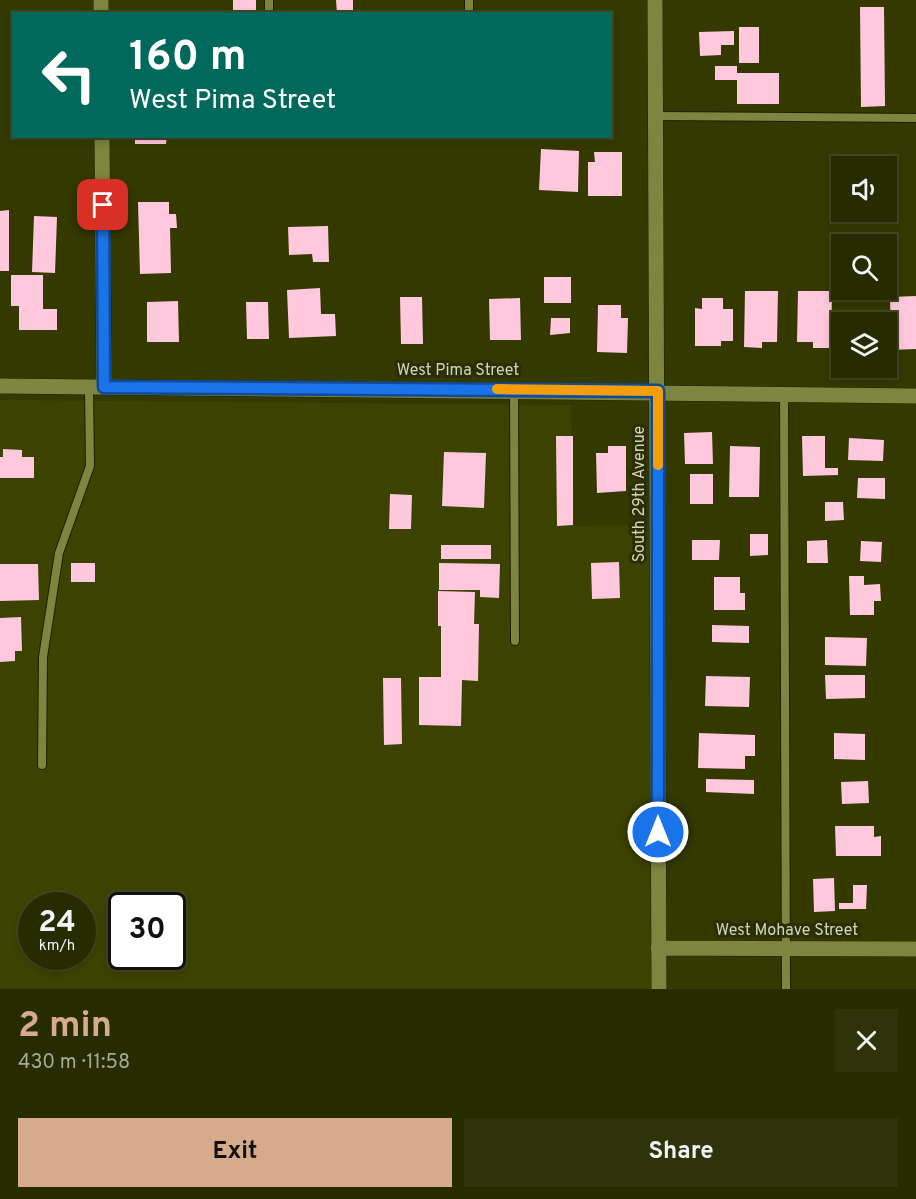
<!DOCTYPE html>
<html lang="en">
<head>
<meta charset="utf-8">
<style>
	:root { --surface:#272b00; --page:#2f330a; --text:#f1f3f6; --muted:#a4a799; --line:#434722; --accent:#d6ab8b }
	body { margin:0; font-family:Overpass,sans-serif; background:var(--page); color:var(--text); height:100vh; display:flex; flex-direction:column; font-size:22px; white-space:nowrap }
	* { box-sizing:border-box; margin:0 }
	p { font-size:20px; color:var(--muted) }
	.icon { flex:none; width:33px; height:33px; fill:none; stroke:currentColor; stroke-width:2; stroke-linecap:round; stroke-linejoin:round }
	.map { position:relative; height:989px; overflow:hidden }
	.drawer { display:flex; flex-direction:column; background:var(--surface); flex:1 }
	.drawer>* { flex:none }
	.hud { position:absolute; left:12px; top:12px; width:600px; height:126px; border-radius:0px; box-shadow:0 3px 9px #0003,0 0 0 2px var(--line); background:#00695c; color:#fff; overflow:hidden }
	.controls { position:absolute; left:831px; top:156px; display:grid; gap:12px }
	.controls a { display:grid; place-items:center; width:66px; height:66px; border-radius:0px; background:var(--surface); box-shadow:0 3px 9px #0003,0 0 0 2px var(--line); font-size:30px }
	.speed { position:absolute; left:18px; top:892px; display:flex; gap:12px; font-size:30px; font-weight:700; text-align:center }
	.speed>* { display:grid; place-content:center; width:78px; height:78px; border-radius:50%; background:var(--surface); box-shadow:0 3px 9px #0003,0 0 0 2px var(--line); line-height:1 }
	.speed small { font-size:15px; font-weight:400 }
	.speed .limit { border:3px solid #111; border-radius:9px; background:#fff; color:#111 }
	.pin { position:absolute; display:grid; place-items:center; width:51px; height:51px; color:#fff; margin:-26px; border-radius:12px; box-shadow:0 3px 9px #0006 }
	.me { position:absolute; width:66px; margin:-33px; rotate:0deg; stroke-linejoin:round; filter:drop-shadow(0 0 4px #0008) }
	.turn { display:flex; align-items:center; gap:21px; height:126px; padding:0 18px; font-size:27px }
	.turn .icon { width:78px; height:78px; stroke-width:2.5 }
	.turn b { display:block; font-size:42px; line-height:51px }
	.round { display:grid; place-items:center; flex:none; width:63px; height:63px; border-radius:0px; background:var(--page) }
	.summary { display:flex; align-items:center; justify-content:space-between; height:102px; padding:0 18px }
	h1 { font-size:36px; font-weight:700; line-height:45px; color:var(--accent) }
	.button { display:flex; gap:12px; margin-top:auto; padding:12px 18px }
	.button a { flex:1; height:69px; border-radius:0px; background:var(--accent); color:#111; font-size:24px; font-weight:700; line-height:69px; text-align:center }
	.button a+a { background:var(--page); color:var(--text) }
	.map>svg:first-child { display:block }
</style>
</head>
<body>
<div class="map">
<svg width="916" height="989" viewBox="0 0 916 989">
	<rect width="100%" height="100%" fill="#343900"/>
	<path fill="#3c4300" fill-rule="evenodd" d="M0,400L571,405L574,526L652,525L653,989H0ZM32,906H82V957H32ZM122,906H172V957H122Z"/>
	<path fill="#ffc8dc" d="M233,0H256V14H233Z
		M336,0H353V14H337Z
		M860,7H884L885,106L861,107Z
		M739,27H759V63H739Z
		M734,31V45H721V55L700,56L699,32Z
		M715,66H737V73H779V104H737V80H715Z
		M135,136H167L166,144H135Z
		M541,149L579,151L578,192L539,190Z
		M594,152H622V196H588V162H595Z
		M138,202H169V214H176L177,228H170L171,273L140,274Z
		M9,210V271H0V211Z
		M34,216L57,217L55,273L32,272Z
		M328,226L329,262H313L312,254L289,255L288,227Z
		M11,275H43V309H57V330H19V306H11Z
		M544,277H571V303H544Z
		M320,288L321,314H335L336,336L289,338L287,290Z
		M745,291H778L777,342H762V348L744,347Z
		M798,291H832L831,348H813V342H797Z
		M916,296V349L891,350L890,297Z
		M400,297H422L423,344H401Z
		M520,298L521,340H490L489,299Z
		M702,298H723V309H733V341H721V346H695V308L702,309Z
		M178,301L179,342H147V302Z
		M246,302H268L269,339H247Z
		M598,305H621V318H628L627,353L597,352Z
		M551,318H570V333L550,335Z
		M712,432L713,464H685L684,433Z
		M556,436H573V525L557,526Z
		M802,436H825V468H838V475L803,476Z
		M849,438L884,440L883,461L848,460Z
		M608,446H626V491L597,493L596,453H608Z
		M730,446L760,447L759,497H729Z
		M3,449L22,450V457H34V478H0V457H3Z
		M444,452L486,453L484,508L442,506Z
		M690,474H713V504H690Z
		M858,478H885V499L857,498Z
		M390,494L412,495L411,529H389Z
		M825,502H843L844,520L825,521Z
		M750,534H768V555L750,556Z
		M692,540H720L719,560H692Z
		M827,540L828,563H807V541Z
		M861,541L882,542L881,562L860,561Z
		M441,545H491V559H441Z
		M619,562L620,598L592,599L591,563Z
		M71,563H95V582H71Z
		M439,563L500,564L499,598L480,597V590H439Z
		M0,564H38L39,600L0,601Z
		M849,576H864V585L880,584L881,601H874V615H850Z
		M714,577H740V593H745V610H714Z
		M438,591L475,592L474,624H479L478,681L462,680L461,726L419,725V677H441V626H438Z
		M21,617L22,651H15V661L0,662V618Z
		M712,625L749,626V643L712,642Z
		M825,637L867,638L866,666L825,665Z
		M825,675H865V698L826,699Z
		M706,676L750,677L749,707L705,706Z
		M383,678H401L402,744L384,745Z
		M699,733L755,735V756H745V769L698,768Z
		M834,733L865,734V760L834,759Z
		M706,779L754,780V794L706,792Z
		M868,781L869,803L842,804L841,782Z
		M835,826H874V837L881,836V856H836Z
		M834,878L835,911L814,912L813,879Z
		M853,885H867L866,909H839V903H853Z"/>
	<g fill="none" stroke-linecap="round" stroke-linejoin="round">
		<defs>
			<path id="service" d="M469,0V14
				M269,14V0
				M656,116L916,118
				M514,390L515,641
				M784,394L786,989
				M42,765L43,657L59,553L90,466L89,387"/>
			<path id="minor" d="M101,0V14
				M655,0L659,989
				M102,136L104,387
				M0,386L916,396
				M658,948L916,949"/>
		</defs>
		<use href="#service" stroke="#1c1f00" stroke-width="10"/>
		<use href="#minor" stroke="#1c1f00" stroke-width="16"/>
		<use href="#service" stroke="#7c863e" stroke-width="8"/>
		<use href="#minor" stroke="#7c863e" stroke-width="15"/>
	</g>
	<g fill="none" stroke-linecap="round" stroke-linejoin="round">
		<defs>
			<path id="route" d="M103,205L104,387L658,391V832"/>
		</defs>
		<use href="#route" stroke="#114b97" stroke-width="15"/>
		<use href="#route" stroke="#1a73e8" stroke-width="10"/>
		<path stroke="#f59e0b" stroke-width="10" d="M497,389L658,391V465"/>
	</g>
	<g text-anchor="middle" dominant-baseline="central" stroke-width="6" stroke-linejoin="round" paint-order="stroke">
		<g font-size="16" fill="#d0d6b3" stroke="#2a2e07">
			<text x="458" y="371">West Pima Street</text>
			<text transform="translate(640 494) rotate(-90)">South 29th Avenue</text>
			<text x="787" y="931">West Mohave Street</text>
		</g>
	</g>
</svg>
<div class="controls">
<a><svg class="icon" aria-label="sound" viewBox="0 0 24 24"><path d="M4 9h4l5-4v14l-5-4H4zM17 9q2 3 0 6"/></svg></a>
<a><svg class="icon" aria-label="search" viewBox="0 0 24 24"><circle cx="10" cy="10" r="6"/><path d="M15 15l6 6"/></svg></a>
<a><svg class="icon" aria-label="layers" viewBox="0 0 24 24"><path d="M12 4l9 5-9 5-9-5zM3 14l9 5 9-5"/></svg></a>
</div>
<div class="speed"><div>24<small>km/h</small></div><div class="limit">30</div></div>
<div class="pin" style="left:103px;top:205px;background:#d93025"><svg class="icon" aria-label="arrive" viewBox="0 0 24 24"><path d="M6 21V4h12l-3 4 3 4H6"/></svg></div>
<svg class="me" style="left:658px;top:832px" viewBox="-20 -20 40 40"><circle r="17" fill="#1a73e8" stroke="#fff" stroke-width="3"/><path d="M0-11L8 9 0 5-8 9z" fill="#fff"/></svg>
<div class="hud">
<div class="turn"><svg class="icon" aria-label="left" viewBox="0 0 24 24"><path d="M17 20v-9H6M10 6l-5 5 5 5"/></svg><div><b>160 m</b>West Pima Street</div></div>
</div>
</div>
<section class="drawer">
<div class="summary"><div><h1>2 min</h1><p>430 m · 11:58</p></div><a class="round"><svg class="icon" aria-label="close" viewBox="0 0 24 24"><path d="M6 6l12 12M18 6L6 18"/></svg></a></div>
<div class="button"><a>Exit</a><a>Share</a></div>
</section>
</body>
</html>
